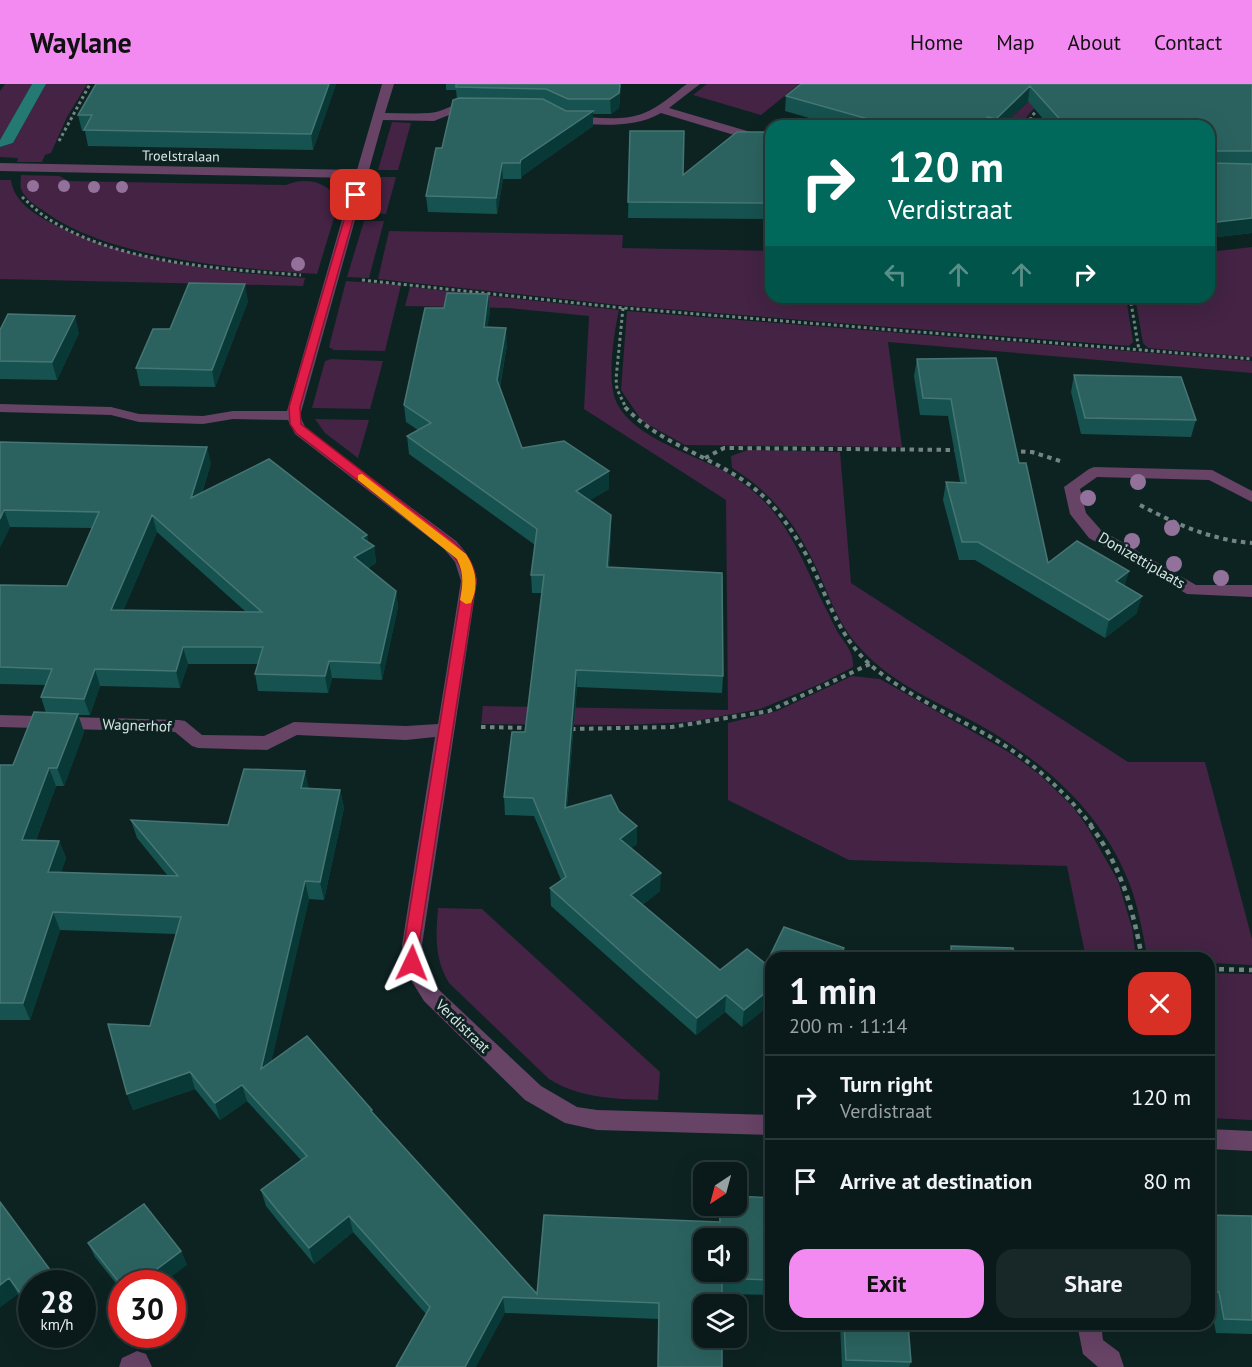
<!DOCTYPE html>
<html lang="en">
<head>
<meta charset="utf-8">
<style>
	:root { --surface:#0a1a1a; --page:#182727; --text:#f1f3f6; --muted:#99a1a2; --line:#2a3839; --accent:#f38af2 }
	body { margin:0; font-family:"PT Sans",sans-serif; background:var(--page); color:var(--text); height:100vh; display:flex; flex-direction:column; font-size:22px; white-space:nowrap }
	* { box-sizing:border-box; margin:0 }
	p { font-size:20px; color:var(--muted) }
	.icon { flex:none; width:33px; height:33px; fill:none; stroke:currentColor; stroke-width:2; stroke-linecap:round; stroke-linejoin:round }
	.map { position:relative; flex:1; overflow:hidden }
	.panel { position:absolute; left:765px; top:868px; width:450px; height:378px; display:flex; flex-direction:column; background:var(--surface); border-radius:18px; box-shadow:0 6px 24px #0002,0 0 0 2px var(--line) }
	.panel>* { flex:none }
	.hud { position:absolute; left:765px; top:36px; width:450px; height:183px; border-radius:18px; box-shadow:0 6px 24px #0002,0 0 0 2px var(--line); background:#00695c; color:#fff; overflow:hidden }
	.needle { width:39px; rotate:216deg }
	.fabs { position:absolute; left:693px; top:1078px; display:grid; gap:12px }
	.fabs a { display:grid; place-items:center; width:54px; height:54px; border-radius:12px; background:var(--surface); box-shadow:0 6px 24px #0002,0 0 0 2px var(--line); font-size:30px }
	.speed { position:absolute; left:18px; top:1186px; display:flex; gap:12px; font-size:30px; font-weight:700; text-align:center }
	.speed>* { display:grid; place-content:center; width:78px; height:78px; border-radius:50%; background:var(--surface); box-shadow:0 6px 24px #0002,0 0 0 2px var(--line); line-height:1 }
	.speed small { font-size:15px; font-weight:400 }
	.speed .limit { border:9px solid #d22; background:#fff; color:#111 }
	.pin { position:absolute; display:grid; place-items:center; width:51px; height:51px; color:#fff; margin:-26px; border-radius:12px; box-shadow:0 3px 9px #0006 }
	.me { position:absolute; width:66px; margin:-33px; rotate:2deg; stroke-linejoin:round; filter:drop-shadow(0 0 4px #0008) }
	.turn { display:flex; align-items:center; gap:21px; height:126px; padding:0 24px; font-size:27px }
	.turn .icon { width:78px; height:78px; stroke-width:2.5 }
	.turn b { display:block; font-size:42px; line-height:51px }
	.lanes { display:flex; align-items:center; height:57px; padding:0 24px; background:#0003; justify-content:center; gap:30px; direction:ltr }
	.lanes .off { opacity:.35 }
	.round { display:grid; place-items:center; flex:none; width:63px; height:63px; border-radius:18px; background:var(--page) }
	.overview { display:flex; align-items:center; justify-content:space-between; height:102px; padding:0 24px }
	h1 { font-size:36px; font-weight:700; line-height:45px }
	.action { display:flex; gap:12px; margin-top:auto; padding:12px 24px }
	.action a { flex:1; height:69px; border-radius:18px; background:var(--accent); color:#111; font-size:24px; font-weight:700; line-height:69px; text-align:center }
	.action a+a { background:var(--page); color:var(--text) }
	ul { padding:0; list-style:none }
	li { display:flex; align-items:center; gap:18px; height:84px; padding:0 24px; border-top:2px solid var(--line) }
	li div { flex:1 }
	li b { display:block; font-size:22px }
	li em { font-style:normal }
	header { display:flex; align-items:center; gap:36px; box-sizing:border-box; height:84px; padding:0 30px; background:var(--accent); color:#111 }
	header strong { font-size:28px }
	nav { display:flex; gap:33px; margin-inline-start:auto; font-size:21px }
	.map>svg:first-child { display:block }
</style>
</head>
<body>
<header>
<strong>Waylane</strong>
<nav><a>Home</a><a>Map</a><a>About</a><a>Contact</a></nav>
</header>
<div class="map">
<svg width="1252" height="1283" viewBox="0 0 1252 1283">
	<rect width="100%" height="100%" fill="#0d2322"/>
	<path fill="#442344" d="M5,0H32L0,56V7Z
		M46,0H87L67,33L51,69L45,71L42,78H17L18,74L0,73V63L13,59Z
		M707,0H799L761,31L693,11Z
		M1044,3L1053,5L1027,32L1025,42H1002Z
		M392,38L411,39L398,86H378Z
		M21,91L59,92L69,97L286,101C306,93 324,97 338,114L337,124L317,190C237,184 110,176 44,127C36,122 24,114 21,105C20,101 21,95 21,91Z
		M377,93H396L386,130L366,129Z
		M0,96H11C14,119 37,132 57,142C134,179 220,188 305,194L303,202L0,195Z
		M364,137H384L369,194L347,193Z
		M389,147L623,151L622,164L771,167V213H1126L1133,258L1129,262L628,222L378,195Z
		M1252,163V273L1148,264L1143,259L1135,213H1209V168Z
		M346,197L401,201L385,267L334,266L329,263Z
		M410,203L619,226C614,249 609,284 613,307C620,350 691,369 724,387C734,393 745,400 754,408C788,436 804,480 823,519C828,528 832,538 837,547C845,560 854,567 853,583L820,600L760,625L690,638L624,641L481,640L483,622L728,626L726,416L584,325L589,232L508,224L405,222Z
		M627,227L1252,277V289L888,258L902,363L685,361L642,337L621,306Z
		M331,275L383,277L370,325L312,324L325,277Z
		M315,335L369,336L358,374L325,349Z
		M748,366L840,368L851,499L1128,678H1205L1252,855V881L1209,879V874H1156L1147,871C1142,846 1138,820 1128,796C1100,726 1041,675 976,639C936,617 893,600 862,566C838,541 830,513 816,483C797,442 771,407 732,384L731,372Z
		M852,592L880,595L1012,670L1040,691L1073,723L1088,744L1118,797L1132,844L1136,874H1086L1067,782L849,776L728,716V639L777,627Z
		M438,824L482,825L660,988L658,1016C620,1015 583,1016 549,995L449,899C434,874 436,851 438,824Z
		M1209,889L1252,890V1036L1209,1034Z"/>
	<path fill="#247973" d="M32,0H46L13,59L0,63V56Z"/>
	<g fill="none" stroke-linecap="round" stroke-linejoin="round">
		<path stroke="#738483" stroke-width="3" stroke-dasharray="3 3" stroke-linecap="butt" d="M1029,42L1031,33L1038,25
			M59,57L90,0
			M22,113C30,120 38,128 47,134C116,179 220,185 301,191
			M362,196L623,224L1252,275
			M1130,213L1139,266
			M623,224L616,295L617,305L626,324"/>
		<path stroke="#738483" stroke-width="4" stroke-dasharray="4.5 4.5" stroke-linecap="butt" d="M625,323C665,366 728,375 768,417C784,434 798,455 809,476C828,514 839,555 874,584C910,613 954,632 994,655C1032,677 1065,708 1092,742
			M1012,367L1032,368L1060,377
			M705,374L724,364L959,366
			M1140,421C1176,440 1211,456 1252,459
			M481,643L530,644
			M571,645L672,643L769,627L870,580"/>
		<path stroke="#738483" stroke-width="4.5" stroke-dasharray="5 5" stroke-linecap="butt" d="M1090,741C1121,781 1133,825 1142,874
			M1209,885L1252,886"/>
		<path fill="#674366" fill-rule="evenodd" d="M382,0H394L385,29C400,29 415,30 429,29C445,29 463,11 479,24L473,27H459L434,37L383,36L300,332L306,345L456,457C467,469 475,480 477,497L422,861L427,888L438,905L541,1002L577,1023L597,1026L771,1031V1051L597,1046L565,1039L525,1016L424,917L406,888L402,861L435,653L406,656L297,651L267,666L198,664L192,662L175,648L0,643V631L179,636L185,637L202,651L264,652L294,638L406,642L438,640L461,497L455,478L444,465L295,350L288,336L233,335L203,340L139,338L111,331L0,328V320L111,323L139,330L203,332L233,327H287L354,94L0,87V79L357,86Z
			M687,0H700L669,24L771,54V62L661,29C634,45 601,40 570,40L564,36L570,32C594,33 622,38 644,29C660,23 673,10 687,0Z
			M1094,383L1212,386L1252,407V418L1209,396L1097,393L1080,405L1086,429L1101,446L1196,501H1252V513L1187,510L1089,454L1070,430L1064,403L1089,385Z
			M1209,1045L1252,1047V1067L1209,1065Z
			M1077,1240H1101L1103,1256L1119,1268L1124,1283H1098L1083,1270Z
			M137,1267L146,1270L152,1283H119L122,1274Z"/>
	</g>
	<g fill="#92729a">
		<circle cx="33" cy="102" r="6"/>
		<circle cx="64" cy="102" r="6"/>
		<circle cx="94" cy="103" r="6"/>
		<circle cx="122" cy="103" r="6"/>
		<circle cx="298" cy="180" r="7"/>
		<circle cx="1138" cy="398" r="8"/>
		<circle cx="1088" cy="414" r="8"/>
		<circle cx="1172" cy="444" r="8"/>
		<circle cx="1132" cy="457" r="8"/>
		<circle cx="1174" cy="480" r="8"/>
		<circle cx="1221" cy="494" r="8"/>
	</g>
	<path fill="#16524f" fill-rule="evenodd" d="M336,0L313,66L88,62L85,47H82L78,31Z
		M446,0H621L619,24L611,30H593V42L522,92L521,95H503L497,130L428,128L426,112L442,64L457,15L456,6H446Z
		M801,0H1252V149L1209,154V42H1049L1028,17L1002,42H837L785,27L786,12Z
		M630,47L683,91L771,48V135L628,134Z
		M488,210L490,227L487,243L507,261L500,303L522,364L609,387V405L590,416L611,431V449L609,483L723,592L722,609L577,603L567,723L619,727L637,742V760L631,764L660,807L642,821L720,886L766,880L771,874V920L742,943L725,928L696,951L646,907L551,822L550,804L561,796L534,732L505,731L504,713L525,648L542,509H532L531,491L535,461L409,370L407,352L418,346L406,338L404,321L444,224Z
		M248,217L215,303L140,302L136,284L170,245Z
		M0,246L79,249L57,296L0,295Z
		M917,275L1019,379L1048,479L1129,487L1124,502L1137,529L1105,554L975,476H959L943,416L946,398H960L948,332L920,331L914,292Z
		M1074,291L1196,336L1191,353L1081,350L1071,308Z
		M0,358L211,379L202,409L367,451L368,458L374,462L376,479L368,484L396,507L398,523L382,596L332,594L328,609L258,607L255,590L258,580H188L180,604L100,602L90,631H78L84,648L64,702H56L36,756L59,757L66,774L61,788L168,792L137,754L131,736L228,741L308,704L340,706L344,724L324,816L309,815L271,977L372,1026L373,1030L537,1210L719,1138V1122H736L771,1114V1211L722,1210L659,1235L505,1229L426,1230L353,1148L314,1180L282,1142L266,1122L261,1106L301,1076L247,1017L220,1036L195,1005L133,1026L127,1010L150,942L176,850L60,846L30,936H0V681H13L46,629L41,613L46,601L0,600V501L67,502L92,444L10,443L0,463ZM157,448L246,528L123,527Z
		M951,862L1015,874H948Z
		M0,1118L32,1200V1228L18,1210L0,1223Z
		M1209,1131L1252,1132V1250L1216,1249L1211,1222H1209Z
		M88,1159L181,1167L187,1181L122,1200V1207L95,1173Z
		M840,1240H1029L1027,1247L908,1243L911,1278L909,1283H842Z"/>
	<path fill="#093936" d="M329,0H336L313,66L311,50Z
		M620,0H621L619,24L611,30L610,15Z
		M1030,2L1028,17L1002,42H995L996,35Z
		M593,27V42L522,92L521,95V76Z
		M988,33L986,42H978Z
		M502,79L503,95L497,130L496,114Z
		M1252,134V149L1209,154V139Z
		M245,200L248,217L215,303L212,286Z
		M488,210L490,227L485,260L484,243Z
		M75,232L79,249L57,296L52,278Z
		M506,244L507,261L498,313L497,296Z
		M207,363L211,379L195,431L191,414Z
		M609,387V405L577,424L576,407Z
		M4,426L10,443L0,463V435Z
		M152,431L157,448L116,543L111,526Z
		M611,431V449L607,501V483Z
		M367,451L369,465L374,462L376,479L357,490L354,473L362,454Z
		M1129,487L1124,504L1116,497Z
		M396,507L398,523L382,596L380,579Z
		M1142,512L1137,529L1105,554L1109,536Z
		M183,563L188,580L180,604L176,587Z
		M329,577L332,594L328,609L325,592Z
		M95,585L100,602L90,631L84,615Z
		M576,586L577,603L565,741V724Z
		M78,630L84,648L64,702L57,684Z
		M49,684L56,702L29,774L22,756Z
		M305,687L309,705L301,704Z
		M340,706L344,724L324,816L320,798Z
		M637,742V760L620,773V755Z
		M59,757L66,774L55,806L48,788Z
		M661,789L660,807L631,829V811Z
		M305,797L309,815L266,1002L261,985Z
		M53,828L60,846L30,936L23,919Z
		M844,864L843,874H839Z
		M771,904V920L742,943L744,926Z
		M726,911L725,928L696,951L697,934Z
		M190,988L195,1005L133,1026L127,1010Z
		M242,1001L247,1017L220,1036L215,1019Z
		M349,1132L353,1148L314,1180L309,1164Z
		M181,1167L187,1181L162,1200H137Z
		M9,1194L18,1210L0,1223V1201Z
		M503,1213L505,1229L476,1283H465Z
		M32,1217V1227L28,1220Z"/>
	<path fill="#2b625f" stroke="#467674" stroke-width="1.5" fill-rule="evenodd" d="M96,0H329L311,50L84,46L92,31H78Z
		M456,0H620L619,9L610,15H568L546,5L456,3Z
		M801,0H1252V67H1213L1211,69L1212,79L1252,80V134L1209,139V42H1066L1030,2L996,35L988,33L978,42H893L786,12Z
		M459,14L543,15L566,27H593L521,76L520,79H502L496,114L426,112L436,64H442L453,16Z
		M630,47H684L683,91L737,48H771V119L628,118Z
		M189,199L245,200L212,286L136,284L153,245H170Z
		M447,209L488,210L484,243L506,244L497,296L522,364L564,357L609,387L576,407L611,431L607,483L722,489L723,592L576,586L565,724L611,711L619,727L637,742L620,755L661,789L631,811L720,886L747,865L766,880L784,843L844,864L839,874H771V904L744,926L726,911L697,934L646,890L550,804L566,793L533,714L504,713L512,648H525L544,491H531L537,445L407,352L431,339L404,321L425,224H444Z
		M8,230L75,232L52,278L0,277V246Z
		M996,274L1019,379H1026L1048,479L1077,457L1129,487L1116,497L1142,512L1109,536L978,458H962L946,398L966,399L951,315L923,314L917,275Z
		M1074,291L1181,293L1196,336L1085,334Z
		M0,358L207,363L191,414L269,375L367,451L362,454L374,462L354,473L396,507L380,579L329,577L325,592L255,590L263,563H183L176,587L95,585L84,615L41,613L52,585L0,583V501L67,502L99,428L4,426L0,435ZM152,431L262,528L111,526Z
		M34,628L78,630L57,684H49L22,756L59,757L48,788L178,792L131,736L228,741L244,685L305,687L301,704L340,706L320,798L305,797L261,985L307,952L372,1026L371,1027L537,1210L544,1131L720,1138V1122H736V1112L771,1114V1196L722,1194V1221H704V1254H722V1283H658L659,1219L503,1213L465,1283H396L430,1223L349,1132L309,1164L277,1126L261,1106L307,1072L242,1001L215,1019L190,988L127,1010L108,940L150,942L181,833L53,828L23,919H0V681H13ZM704,1155H736V1188H704Z
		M951,862L1013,864L1015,874H952Z
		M0,1118L59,1198L55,1200H32V1217L28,1220L9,1194L0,1201Z
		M144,1120L181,1167L137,1200H122V1202L88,1159Z
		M1209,1131L1252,1132V1236L1224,1235L1219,1208L1209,1207Z
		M844,1240H908L911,1278L846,1276Z"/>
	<path fill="#e11d48" stroke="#92132f" stroke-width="1.5" d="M352,109L360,111L300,323L301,340L454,458C467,470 474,480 476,497L419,861L420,879L418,883L412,885L407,883L404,861L463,497C462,482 457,475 446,464L296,349L290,340L289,323Z"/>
	<path fill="#f59e0b" d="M362,390L466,470C476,485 479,502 471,519L466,520L460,516C463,500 464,489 457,475L358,396V391Z"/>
	<g text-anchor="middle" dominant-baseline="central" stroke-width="6" stroke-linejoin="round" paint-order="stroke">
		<g font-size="14" fill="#d8e5e3" stroke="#0d2322">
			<text transform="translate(181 72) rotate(1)">Troelstralaan</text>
		</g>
		<g font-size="15" fill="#d8e5e3" stroke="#0d2322">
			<text transform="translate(1142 476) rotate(30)">Donizettiplaats</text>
			<text transform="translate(137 641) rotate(2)">Wagnerhof</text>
			<text transform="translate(463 942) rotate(44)">Verdistraat</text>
		</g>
	</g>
</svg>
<div class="fabs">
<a><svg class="needle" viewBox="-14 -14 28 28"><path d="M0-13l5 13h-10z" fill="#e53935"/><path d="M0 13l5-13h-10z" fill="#99a1a2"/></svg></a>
<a><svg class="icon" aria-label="sound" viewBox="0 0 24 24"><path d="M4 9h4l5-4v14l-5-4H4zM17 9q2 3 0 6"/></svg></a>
<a><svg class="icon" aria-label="layers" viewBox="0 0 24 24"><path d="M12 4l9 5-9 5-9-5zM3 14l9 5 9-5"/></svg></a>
</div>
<div class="speed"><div>28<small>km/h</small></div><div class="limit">30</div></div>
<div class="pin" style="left:356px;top:111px;background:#d93025"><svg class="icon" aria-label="arrive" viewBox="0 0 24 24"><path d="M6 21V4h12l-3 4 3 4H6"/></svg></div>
<svg class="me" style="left:412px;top:879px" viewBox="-20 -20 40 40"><path d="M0-17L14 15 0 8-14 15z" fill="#e11d48" stroke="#fff" stroke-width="4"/></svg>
<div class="hud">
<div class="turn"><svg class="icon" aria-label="right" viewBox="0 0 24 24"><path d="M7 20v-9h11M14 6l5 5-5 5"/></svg><div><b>120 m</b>Verdistraat</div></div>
<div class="lanes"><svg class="icon off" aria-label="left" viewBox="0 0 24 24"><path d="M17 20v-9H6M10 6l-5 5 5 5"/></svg><svg class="icon off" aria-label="ahead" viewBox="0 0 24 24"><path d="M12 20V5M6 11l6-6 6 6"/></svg><svg class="icon off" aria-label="ahead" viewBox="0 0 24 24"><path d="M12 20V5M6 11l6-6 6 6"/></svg><svg class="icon" aria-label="right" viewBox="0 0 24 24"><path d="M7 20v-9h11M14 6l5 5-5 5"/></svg></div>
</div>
<section class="panel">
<div class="overview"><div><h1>1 min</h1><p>200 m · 11:14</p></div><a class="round" style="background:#d93025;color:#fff"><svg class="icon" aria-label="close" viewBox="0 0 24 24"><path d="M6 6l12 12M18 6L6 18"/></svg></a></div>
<ul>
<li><svg class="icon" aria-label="right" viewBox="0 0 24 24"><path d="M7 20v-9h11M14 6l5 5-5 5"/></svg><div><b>Turn right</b><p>Verdistraat</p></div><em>120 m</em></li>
<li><svg class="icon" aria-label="arrive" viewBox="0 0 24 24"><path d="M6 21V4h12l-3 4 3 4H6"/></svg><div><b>Arrive at destination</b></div><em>80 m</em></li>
</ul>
<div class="action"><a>Exit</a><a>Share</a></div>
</section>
</div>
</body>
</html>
